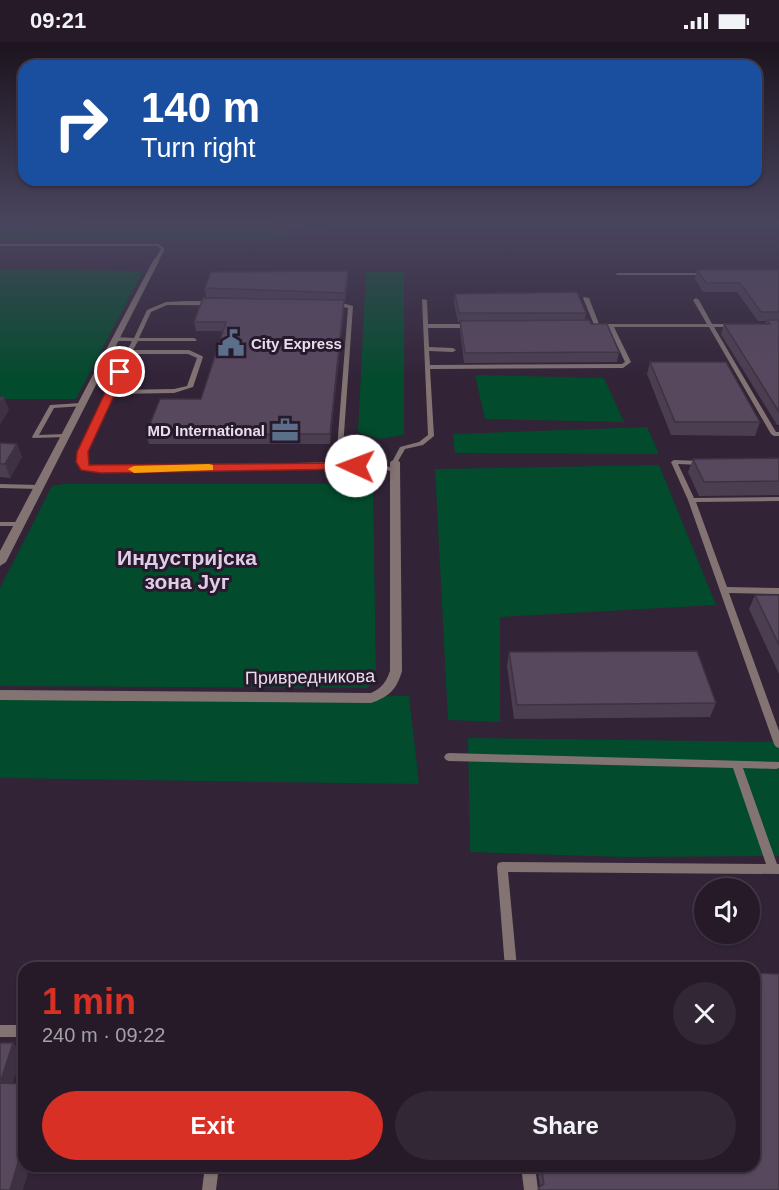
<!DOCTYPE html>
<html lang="en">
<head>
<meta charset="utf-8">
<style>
	:root { --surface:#261a29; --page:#322735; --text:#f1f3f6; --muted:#a4a1a8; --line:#423846; --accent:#d93025 }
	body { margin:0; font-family:Arial,sans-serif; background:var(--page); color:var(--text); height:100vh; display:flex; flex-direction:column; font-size:22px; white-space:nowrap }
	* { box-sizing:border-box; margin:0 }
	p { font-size:20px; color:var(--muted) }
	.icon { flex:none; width:33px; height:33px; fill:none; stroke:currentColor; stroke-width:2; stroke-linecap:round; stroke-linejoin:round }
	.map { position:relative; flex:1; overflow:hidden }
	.sheet { position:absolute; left:18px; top:920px; width:742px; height:210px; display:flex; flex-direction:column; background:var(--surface); border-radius:18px; box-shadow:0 2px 4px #0004,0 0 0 2px var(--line) }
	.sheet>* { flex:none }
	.guide { position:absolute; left:18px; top:18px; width:744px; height:126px; border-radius:18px; box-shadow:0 2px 4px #0004,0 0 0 2px var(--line); background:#1a4fa0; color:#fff; overflow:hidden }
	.buttons { position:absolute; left:694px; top:836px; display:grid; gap:12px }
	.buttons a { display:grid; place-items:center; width:66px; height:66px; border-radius:50%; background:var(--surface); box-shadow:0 2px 4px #0004,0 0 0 2px var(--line); font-size:30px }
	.pin { position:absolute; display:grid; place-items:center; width:51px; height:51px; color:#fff; margin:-26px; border:3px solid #fff; border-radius:50%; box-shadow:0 2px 6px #0007 }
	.me { position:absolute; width:66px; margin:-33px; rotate:272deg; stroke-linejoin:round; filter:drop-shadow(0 0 4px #0008) }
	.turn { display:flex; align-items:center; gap:21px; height:126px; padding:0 24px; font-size:27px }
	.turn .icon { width:78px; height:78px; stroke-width:2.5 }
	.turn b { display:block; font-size:42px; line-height:51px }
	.round { display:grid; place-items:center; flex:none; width:63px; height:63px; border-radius:32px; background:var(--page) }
	.headline { display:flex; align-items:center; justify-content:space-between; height:102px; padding:0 24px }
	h1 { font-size:36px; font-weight:600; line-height:45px; color:var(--accent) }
	.button { display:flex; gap:12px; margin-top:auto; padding:12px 24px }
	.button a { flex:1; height:69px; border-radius:36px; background:var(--accent); color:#fff; font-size:24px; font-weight:600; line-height:69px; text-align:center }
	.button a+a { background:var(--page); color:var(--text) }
	.status { display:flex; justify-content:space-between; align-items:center; height:42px; padding:0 30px; background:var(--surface); direction:ltr }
	.status svg { height:16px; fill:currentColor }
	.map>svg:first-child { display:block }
</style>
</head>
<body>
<div class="status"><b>09:21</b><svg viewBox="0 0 49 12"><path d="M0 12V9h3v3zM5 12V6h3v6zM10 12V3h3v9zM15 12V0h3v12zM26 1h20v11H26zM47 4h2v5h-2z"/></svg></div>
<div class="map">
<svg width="779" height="1148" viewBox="0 0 779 1148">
	<rect width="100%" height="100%" fill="#322337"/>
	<path fill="#024b2c" d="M104,178H241L243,185L298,191L275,198H0V188L55,186Z
		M0,227L143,229L76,357H0Z
		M366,230H404V393L379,397L358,390Z
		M475,333L604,336L624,380L485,377Z
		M647,385L659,412L455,411L453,392Z
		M659,423L716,563L500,575V680L448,678L435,427Z
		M64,442H373L376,639L367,646L0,644V546L52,444Z
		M409,654L419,742L0,736V655Z
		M468,696L779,700V814L621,815L470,810Z"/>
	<path fill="#01162b" d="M62,178H102L42,185L0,186V181Z
		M258,178H779V188L316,187Z"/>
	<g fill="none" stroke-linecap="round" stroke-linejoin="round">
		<path fill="#837473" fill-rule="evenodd" d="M0,202H158L165,207L159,218H157L155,217L161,207L157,204H0Z
			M618,231H707L709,232L707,233H616V232Z
			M584,255L589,256L599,282H707L693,258L696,256L699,258L712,282H736V284L734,285H714L776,390H779V394H774L771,392L709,285H614L631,320L623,326L430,327L434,394L423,403L405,407L397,421H393L392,420L400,405L419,400L428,393L422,257L427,258L428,282H470L473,284L470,286H428L429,305L453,306L456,308L453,310L429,309L430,323L622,322L625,320L609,286L595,285L583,256Z
			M188,259L338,260L353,264L342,420L357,423V425L339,424L101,430L87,428L81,424L79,410L107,351L106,350L108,348L132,299H115L112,297L115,295L134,296L147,268L166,260ZM167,263L338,264L348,266L336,420L101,426L91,425L86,422L85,410L113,352L174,351L193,345L203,315L202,314L189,308H133L138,299H196L197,298L194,296H139L151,270ZM132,312H188L197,316L187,344L174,347L114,348Z
			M81,361L83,362V364L54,366L39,393L65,392L67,393V395L33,396L32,395L50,363Z
			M674,418L701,419L704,421L701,423L678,422L694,456L779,455V459L696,460L727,545L779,546V552L729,551L779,689V706L776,705L774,702L688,458L671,420Z
			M373,422L395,426L398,428L395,430L371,425L370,424Z
			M0,442L39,443L42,445L39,447L0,446Z
			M0,480H20L24,482L20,484H0Z
			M449,711L779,720V726L776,727L743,726L777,822H779V832L508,830L517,926H505L497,825L498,821L502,820L766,822L733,726L449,719L446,718L444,715L446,712Z
			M0,983H24V995H0Z
			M205,1124H219L216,1148H202Z
			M521,1124H535L538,1148H524Z"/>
		<path fill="#837473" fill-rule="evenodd" d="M157,215L160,217L6,520L0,524V509L154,217Z
			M395,417L400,420L402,629C397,647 389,655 371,661L0,658V648L371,651C382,646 386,640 390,629V420Z"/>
	</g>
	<path fill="#4c3e51" d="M697,228H779V383H777L721,292L724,282H765L766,279H758L737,250H703L695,237Z
		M348,229V238L345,260L344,259V268L330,402H149L146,392L201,357L223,289H196L194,280L281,258L206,255L205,246Z
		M455,252L586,271L585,278L591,282L619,310L617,320L464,321L460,288V280H458L454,261Z
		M650,320L760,380L755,394L671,393L647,332Z
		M0,401L17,402L22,415L10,436L0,435Z
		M355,407H371L373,428V442H354V429Z
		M779,416V453L699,454L688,430L693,417Z
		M755,553H779V632L749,567Z
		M509,610L716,661L710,675L514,677L507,624Z
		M537,1124H754L779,1148H537L540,1144Z"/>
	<path fill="#3e3242" d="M348,229V238L345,260V251Z
		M344,258V268L330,402V392Z
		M4,355L9,368L0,383V362Z
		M17,402L22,415L10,436L5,422Z
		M13,1001L22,1011L10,1051L0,1041Z
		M24,1100V1124H30L23,1148H10Z"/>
	<path fill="#58485e" stroke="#3e3242" stroke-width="1.5" d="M697,228H779V270H761L740,241H706Z
		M348,229L345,251L205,246L211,230Z
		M577,250L586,271H459L455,252Z
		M203,256L344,258L330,392H146L160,357H201L226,280H194Z
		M589,278L591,282H607L619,310L465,311L460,279Z
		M767,278H779V370L724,282H770Z
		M650,320H726L760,380H675Z
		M0,355H4L0,362Z
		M0,401L17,402L5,422H0Z
		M355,407H371L367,410L373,414V429H354L355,414L359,412Z
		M779,416V439L704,440L693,417Z
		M755,553H779V603Z
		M697,609L716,661L517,663L509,610Z
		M754,931L779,932V1148H539V1145L544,1142L541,1124H754Z
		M0,1001H13L0,1041L24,1042V1100L10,1148H0Z"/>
	<linearGradient id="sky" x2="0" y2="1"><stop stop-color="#1c131e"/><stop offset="0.53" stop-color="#49455e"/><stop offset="1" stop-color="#49455e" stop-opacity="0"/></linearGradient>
	<rect width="779" height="339" fill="url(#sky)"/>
	<path fill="#d93025" stroke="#8d1f18" stroke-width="1.5" d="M120,327L125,330L88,410L89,423L356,421L361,424L356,427L101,431L81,428L76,420L77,410L115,330Z"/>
	<path fill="#f59e0b" d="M209,422L213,423V428L134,431L128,427L134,424Z"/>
	<defs>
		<symbol id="civic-bare" viewBox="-9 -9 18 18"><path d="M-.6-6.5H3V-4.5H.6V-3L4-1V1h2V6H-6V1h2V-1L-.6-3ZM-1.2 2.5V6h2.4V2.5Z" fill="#5c6f8a" stroke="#281a2d" stroke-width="2.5" paint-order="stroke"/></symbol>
		<symbol id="office-bare" viewBox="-9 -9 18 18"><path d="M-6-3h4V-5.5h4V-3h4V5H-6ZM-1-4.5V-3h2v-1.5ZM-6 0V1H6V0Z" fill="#5c6f8a" stroke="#281a2d" stroke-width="2.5" paint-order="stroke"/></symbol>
	</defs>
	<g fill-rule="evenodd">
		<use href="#civic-bare" x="212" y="282" width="38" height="38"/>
		<use href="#office-bare" x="266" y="369" width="38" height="38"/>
	</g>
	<g text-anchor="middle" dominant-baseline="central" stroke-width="6" stroke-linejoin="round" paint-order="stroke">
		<g font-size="15" font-weight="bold" fill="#e8deeb" stroke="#281a2d" text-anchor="start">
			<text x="251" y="301">City Express</text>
			<text x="265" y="388" text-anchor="end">MD International</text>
		</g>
		<g font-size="18" fill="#e8deeb" stroke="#281a2d">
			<text transform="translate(310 635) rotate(-1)">Привредникова</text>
		</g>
		<g font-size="21" font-weight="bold" fill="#dfcce7" stroke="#281a2d">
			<text x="187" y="515">Индустријска<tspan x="187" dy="24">зона Југ</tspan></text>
		</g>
	</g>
</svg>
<div class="buttons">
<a><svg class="icon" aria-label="sound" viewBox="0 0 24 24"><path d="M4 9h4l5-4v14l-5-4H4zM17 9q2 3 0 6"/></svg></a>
</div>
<div class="pin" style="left:120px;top:330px;background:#d93025"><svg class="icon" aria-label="arrive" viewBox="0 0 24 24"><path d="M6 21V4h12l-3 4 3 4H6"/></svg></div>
<svg class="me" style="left:356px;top:424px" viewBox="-20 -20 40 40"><circle r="19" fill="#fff"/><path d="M0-13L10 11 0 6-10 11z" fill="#d93025"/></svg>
<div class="guide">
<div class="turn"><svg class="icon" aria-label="right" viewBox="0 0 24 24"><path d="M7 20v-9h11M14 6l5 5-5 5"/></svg><div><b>140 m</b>Turn right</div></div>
</div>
<section class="sheet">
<div class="headline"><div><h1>1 min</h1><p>240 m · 09:22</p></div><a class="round"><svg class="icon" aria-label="close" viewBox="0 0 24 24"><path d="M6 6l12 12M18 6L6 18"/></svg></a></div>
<div class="button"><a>Exit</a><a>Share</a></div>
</section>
</div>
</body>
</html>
